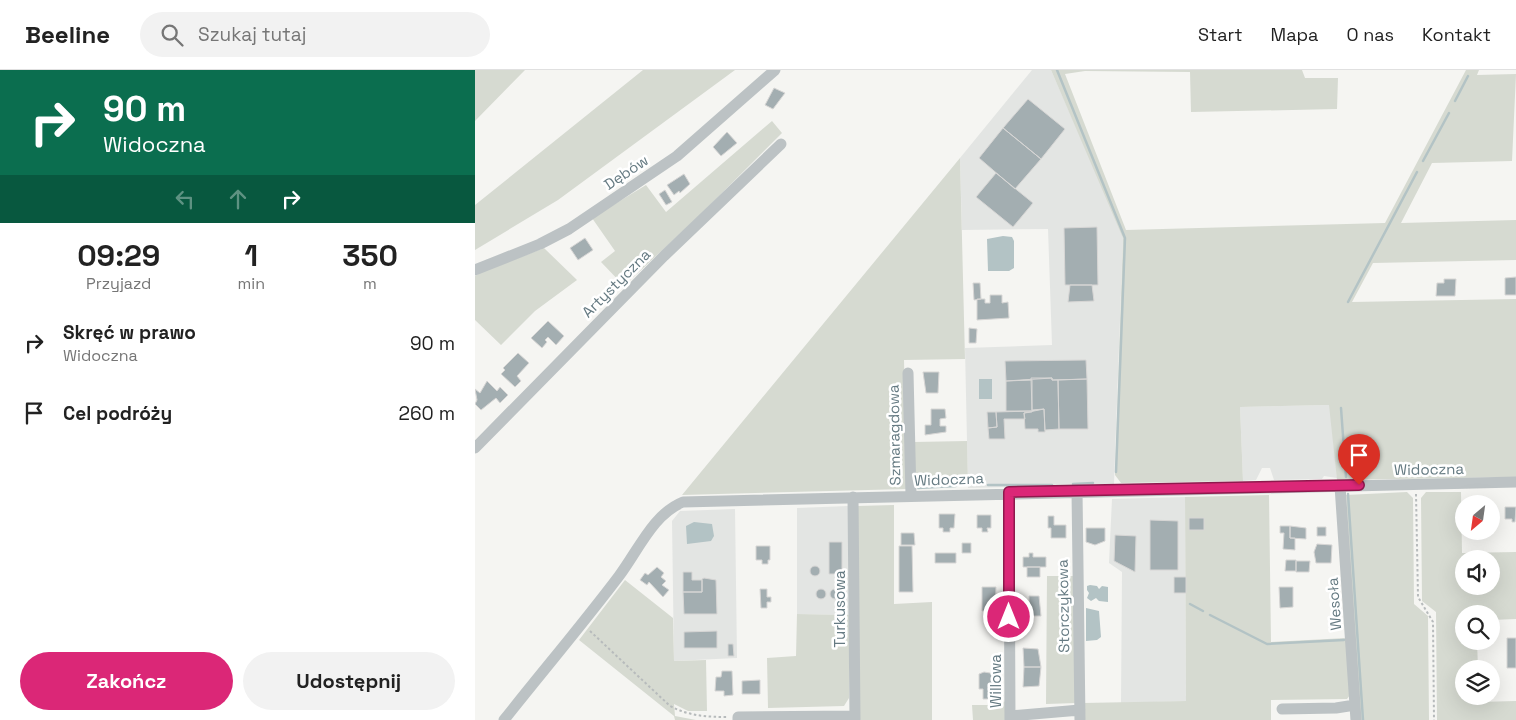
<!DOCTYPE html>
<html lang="pl">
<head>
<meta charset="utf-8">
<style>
	:root { --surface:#fff; --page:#f2f2f2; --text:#222; --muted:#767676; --line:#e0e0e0; --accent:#db2777 }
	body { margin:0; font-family:"Space Grotesk",sans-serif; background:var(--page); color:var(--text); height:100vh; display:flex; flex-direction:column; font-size:19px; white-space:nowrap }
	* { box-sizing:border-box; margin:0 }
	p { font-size:16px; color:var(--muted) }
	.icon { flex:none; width:28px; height:28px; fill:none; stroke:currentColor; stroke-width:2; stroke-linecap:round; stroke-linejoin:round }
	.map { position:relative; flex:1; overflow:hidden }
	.details { display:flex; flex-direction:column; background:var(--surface); width:475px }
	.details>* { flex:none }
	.hud { background:#0b6e4f; color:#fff; overflow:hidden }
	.needle { width:32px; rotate:209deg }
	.controls { position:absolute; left:980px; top:425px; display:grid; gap:10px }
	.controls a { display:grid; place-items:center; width:45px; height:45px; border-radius:50%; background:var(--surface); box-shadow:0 5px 20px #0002; font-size:25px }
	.pin { position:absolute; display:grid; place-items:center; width:42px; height:42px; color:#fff; margin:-51px -21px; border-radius:50% 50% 50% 0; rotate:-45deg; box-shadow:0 0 5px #0007 }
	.pin .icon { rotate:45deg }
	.me { position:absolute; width:55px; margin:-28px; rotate:0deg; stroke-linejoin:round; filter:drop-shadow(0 0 4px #0008) }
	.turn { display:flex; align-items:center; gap:18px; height:105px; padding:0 20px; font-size:22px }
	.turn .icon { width:65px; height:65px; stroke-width:2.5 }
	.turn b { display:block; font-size:35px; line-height:42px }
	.lanes { display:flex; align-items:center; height:48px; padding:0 20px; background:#0003; justify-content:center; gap:25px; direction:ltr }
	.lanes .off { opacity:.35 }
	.eta { display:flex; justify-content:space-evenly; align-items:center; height:85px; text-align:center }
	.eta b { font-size:30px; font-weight:600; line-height:35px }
	.action { display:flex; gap:10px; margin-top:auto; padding:10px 20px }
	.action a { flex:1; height:58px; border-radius:30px; background:var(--accent); color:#fff; font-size:20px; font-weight:600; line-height:58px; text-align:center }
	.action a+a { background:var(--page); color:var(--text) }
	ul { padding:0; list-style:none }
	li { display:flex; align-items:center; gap:15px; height:70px; padding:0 20px }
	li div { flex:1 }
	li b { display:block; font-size:19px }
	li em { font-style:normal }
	header { display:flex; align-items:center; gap:30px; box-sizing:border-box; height:70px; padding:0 25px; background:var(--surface); border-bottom:1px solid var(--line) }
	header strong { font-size:24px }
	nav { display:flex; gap:28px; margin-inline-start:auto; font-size:18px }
	.search { width:350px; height:45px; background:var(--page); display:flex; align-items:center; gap:12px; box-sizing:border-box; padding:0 18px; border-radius:28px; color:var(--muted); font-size:19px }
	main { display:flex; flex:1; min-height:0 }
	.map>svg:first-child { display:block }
</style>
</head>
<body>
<header>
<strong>Beeline</strong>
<div class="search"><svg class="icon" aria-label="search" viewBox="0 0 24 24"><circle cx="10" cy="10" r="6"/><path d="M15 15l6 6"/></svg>Szukaj tutaj</div>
<nav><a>Start</a><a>Mapa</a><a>O nas</a><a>Kontakt</a></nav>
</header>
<main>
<section class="details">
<div class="hud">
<div class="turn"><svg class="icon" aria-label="right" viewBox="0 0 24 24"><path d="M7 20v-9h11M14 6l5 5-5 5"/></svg><div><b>90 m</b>Widoczna</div></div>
<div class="lanes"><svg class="icon off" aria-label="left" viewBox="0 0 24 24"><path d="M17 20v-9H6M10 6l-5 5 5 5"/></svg><svg class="icon off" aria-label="ahead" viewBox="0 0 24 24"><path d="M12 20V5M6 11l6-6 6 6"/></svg><svg class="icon" aria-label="right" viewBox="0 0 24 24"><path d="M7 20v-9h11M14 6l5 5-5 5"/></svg></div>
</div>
<div class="eta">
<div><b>09:29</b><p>Przyjazd</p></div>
<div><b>1</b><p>min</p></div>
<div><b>350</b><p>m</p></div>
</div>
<ul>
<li><svg class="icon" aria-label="right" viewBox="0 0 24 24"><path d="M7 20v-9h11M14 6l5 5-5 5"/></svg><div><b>Skręć w prawo</b><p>Widoczna</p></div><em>90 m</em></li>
<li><svg class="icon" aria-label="arrive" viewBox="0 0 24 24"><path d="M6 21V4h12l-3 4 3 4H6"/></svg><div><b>Cel podróży</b></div><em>260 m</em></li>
</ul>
<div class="action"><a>Zakończ</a><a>Udostępnij</a></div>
</section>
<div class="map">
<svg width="1041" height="650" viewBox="0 0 1041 650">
	<rect width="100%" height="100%" fill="#f5f5f2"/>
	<path fill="#e3e5e3" d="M557,0H576L646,160L648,168L639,414L493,418L490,278L577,275L573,159L487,160L485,88Z
		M855,335L862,408L849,406L847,409L799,410L795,398H787L781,410L768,411L765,337Z
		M710,427L711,631L646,633L647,502L634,493L637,429Z
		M373,436L374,545L322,544V438Z
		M260,439L262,588L199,591L197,451L205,441Z"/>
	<path fill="#d6dad1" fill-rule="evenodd" d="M0,0H50L0,51Z
		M168,0H260L83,130L0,180V135Z
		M576,0H827L830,8H863L862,39L716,42L715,2L610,1L590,4L651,160L910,153L991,0H1004L1002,5L1041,4L1037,91L957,93L926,153L1041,150V190L898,193L877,232L1041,229V407L862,410L854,335L765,337L768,411L646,413L640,405L648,168Z
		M297,51L307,63L227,143L149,216L126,192L140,181L117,148L171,115L191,142Z
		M485,88L490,289L429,290L432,419L207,425Z
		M69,178L102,210L60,241L26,275L0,250V206L7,202Z
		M492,371L493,414L440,416L439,372Z
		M932,422L938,428L939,534L953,546L954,650H884L871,425Z
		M951,422H986L987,483L1041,482V549L1016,550V544H989V571H1002L1003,599H989V626H1003L1004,632L1041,631V650H962L961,542L947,531L946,428ZM989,489H1016V516H989Z
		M794,425L796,572L871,568L875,625L872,629L796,630V650H609L608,633L711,631L710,427Z
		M419,435V534L457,532V650H384L382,436Z
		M572,506H600L602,633L571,634Z
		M150,510L198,548L199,591L231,590L232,641H213L199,634L200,646L221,650H200L199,646L104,570Z
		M322,544L374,545V628L369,636L293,638L292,588L321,586Z
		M531,630L532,650H498L497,635H526Z"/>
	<path fill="#b3c3c5" d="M528,166L537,167L539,171V198L534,201H513L512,169Z
		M504,309H517V329H504Z
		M219,452L237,454L239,466L236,471L212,474L211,456Z
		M615,515L622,516L624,519L627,516L633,517V532L624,531L621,528L616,531L612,528L614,523L612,520V516Z
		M611,538L624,541L626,567L622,570L611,571Z"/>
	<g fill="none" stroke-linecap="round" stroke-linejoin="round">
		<path stroke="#b3c3c5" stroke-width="2.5" d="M582,0L650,168L641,402
			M980,31L993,6
			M948,91L974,43
			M873,232L942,102
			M866,338L871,407
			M598,414L618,413
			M513,415H577
			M443,418L481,416
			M873,424L888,650
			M715,534L728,541
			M735,545L792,574L869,570"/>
	</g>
	<path fill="#a3aeb1" stroke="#d7d6d5" d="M299,18L310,23L298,39L290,35Z
		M553,29L590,59L566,89L528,58Z
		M528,58L566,89L540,119L504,88Z
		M252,62L262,73L246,86L238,77Z
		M521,103L558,133L538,157L501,127Z
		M209,104L215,114L205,123L204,121L199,125L192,115Z
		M190,120L197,132L191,135L184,124Z
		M622,157L623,215H590L589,158Z
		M110,168L118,180L103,190L95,178Z
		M1041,207V225H1030V208Z
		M969,209H981L980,226H961L962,213H969Z
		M498,213H505L506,229L499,230Z
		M595,215H617L619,231L593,232Z
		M515,225H527V233L533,232L534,248L502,250V229H510V233H515Z
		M73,251L89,266L81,275L73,267L70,270L72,272L67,278L56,268Z
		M494,258L502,259L501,273H494Z
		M43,283L54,293L42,306L46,311L40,317L26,304L30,300L28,298Z
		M611,290L612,309L577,310V308L531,311L530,291Z
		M448,302H464L463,323H451Z
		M556,308H577V310H583L584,359L570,360L569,339L557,340Z
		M612,309L613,359H584L583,310Z
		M557,310V341H531V311Z
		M12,311L22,321L25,317L33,325L25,333L21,328L6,340L0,334L2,330L0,319L5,323Z
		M456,339H470L471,348L465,349V356H471V362L450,365V355H456Z
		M569,339L570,362H563V359H550L549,343Z
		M557,341V342L549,343L550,349H529L530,369H514L513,358L522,357L521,342Z
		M512,342H521L522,357L513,358Z
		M1030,437H1041L1040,452H1037V449H1030Z
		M464,444H480L479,458H475V462H468V458H464Z
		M502,445H516V458H512L513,462H507V458H502Z
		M573,446H579V455H591V468H576V458H573Z
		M714,448H729V460H714Z
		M675,450L703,451V500H675Z
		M805,456H815V468H820V480L808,479L809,463H805Z
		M815,456L831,458V469L815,468Z
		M842,457H851V466H842Z
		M611,458H630V471L620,475L611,472Z
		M426,463H439L440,475H426Z
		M640,465L661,466L660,502L639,491Z
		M354,472H367V504H354Z
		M487,473H496V483H487Z
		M842,474L857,475L856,493H841L839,482Z
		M281,476H295V490H293V494H287V490H281Z
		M424,476H437L438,522H424Z
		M460,483H481V493H460Z
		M554,483H558V487H571V497H548V487H554Z
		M811,490H821V501H810Z
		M821,491H835L834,502H821Z
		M335 501a5 5 0 1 1 10 0a5 5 0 1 1-10 0Z
		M182,497L189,503L186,507L191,511L187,515L194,520L188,527L174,512L172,515L165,510L170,503L173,505Z
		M552,497H565V507H552Z
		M208,502H217V510H227V522H208Z
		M699,507H711V523H699Z
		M229,508L241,510L242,544H209L208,522H227V509Z
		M507,517H521L520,541H507Z
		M804,517H818V537L805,538Z
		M355 524a5 5 0 1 1 10 0a5 5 0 1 1-10 0Z
		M341 524a5 5 0 1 1 10 0a5 5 0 1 1-10 0Z
		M285,519H292V527H296V532H292V538H286Z
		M554,526H564L566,546H548V537H554Z
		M242,561V578H209V562Z
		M1032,568H1041V598H1032Z
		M253,574H258L259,586H253Z
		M548,578L563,579L566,597H549Z
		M549,597H566L564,616L548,617Z
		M247,601H257L258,625L249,626V621H240L241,607H246Z
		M509,602L521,604V619H517L518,629H508V619H504V604Z
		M285,610V624H267V611Z"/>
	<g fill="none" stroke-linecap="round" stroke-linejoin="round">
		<path stroke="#b7bbbc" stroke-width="2" stroke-dasharray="2.5 2.5" stroke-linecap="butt" d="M941,424L943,527L958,552L959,650
			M115,561L195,636C214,646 232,647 253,647"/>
		<path stroke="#bcc2c4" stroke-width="11" d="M0,200L65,174L94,159L202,86L300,0
			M433,303L436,425
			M0,378L189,186L306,74
			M865,416L881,650
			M602,421L605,650
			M534,422L535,650
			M378,427L380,650
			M807,639L861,638L880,635
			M535,646L605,640
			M29,650C67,602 107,555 144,506C163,481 178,444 208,432L1041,412
			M263,650V647L380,646"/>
	</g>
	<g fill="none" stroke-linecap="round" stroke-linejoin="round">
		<defs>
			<path id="route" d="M534,547V422L884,415"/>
		</defs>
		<use href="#route" stroke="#8e194d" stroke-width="12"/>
		<use href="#route" stroke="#db2777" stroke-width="9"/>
	</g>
	<g text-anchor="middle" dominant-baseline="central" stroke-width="5" stroke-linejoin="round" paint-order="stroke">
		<g font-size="15" fill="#657a82" stroke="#fff">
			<text transform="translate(151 102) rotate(-34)">Dębów</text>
			<text transform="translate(141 213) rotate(-45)">Artystyczna</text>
			<text transform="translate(419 365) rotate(-91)">Szmaragdowa</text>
			<text transform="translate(954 399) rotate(-1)">Widoczna</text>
			<text transform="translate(474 409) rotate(-2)">Widoczna</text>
			<text transform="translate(859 534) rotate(-94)">Wesoła</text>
			<text transform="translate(588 536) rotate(-91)">Storczykowa</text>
			<text transform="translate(364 539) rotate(-90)">Turkusowa</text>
			<text transform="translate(520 611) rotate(-90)">Willowa</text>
		</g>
	</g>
</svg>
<div class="controls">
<a><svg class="needle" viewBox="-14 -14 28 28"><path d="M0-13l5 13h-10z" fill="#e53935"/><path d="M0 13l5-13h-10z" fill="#767676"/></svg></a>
<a><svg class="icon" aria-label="sound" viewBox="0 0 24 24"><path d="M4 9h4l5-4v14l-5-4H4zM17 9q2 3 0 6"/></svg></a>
<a><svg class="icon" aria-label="search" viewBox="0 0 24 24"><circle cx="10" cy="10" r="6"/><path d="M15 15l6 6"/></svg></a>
<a><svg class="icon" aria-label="layers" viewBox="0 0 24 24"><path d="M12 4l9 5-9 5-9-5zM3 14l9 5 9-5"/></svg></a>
</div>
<div class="pin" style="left:884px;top:415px;background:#d93025"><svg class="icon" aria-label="arrive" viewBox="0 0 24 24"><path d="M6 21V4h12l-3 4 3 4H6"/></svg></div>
<svg class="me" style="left:534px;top:547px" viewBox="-20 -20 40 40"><circle r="17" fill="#db2777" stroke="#fff" stroke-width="3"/><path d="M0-11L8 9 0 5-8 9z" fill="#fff"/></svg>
</div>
</main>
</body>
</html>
